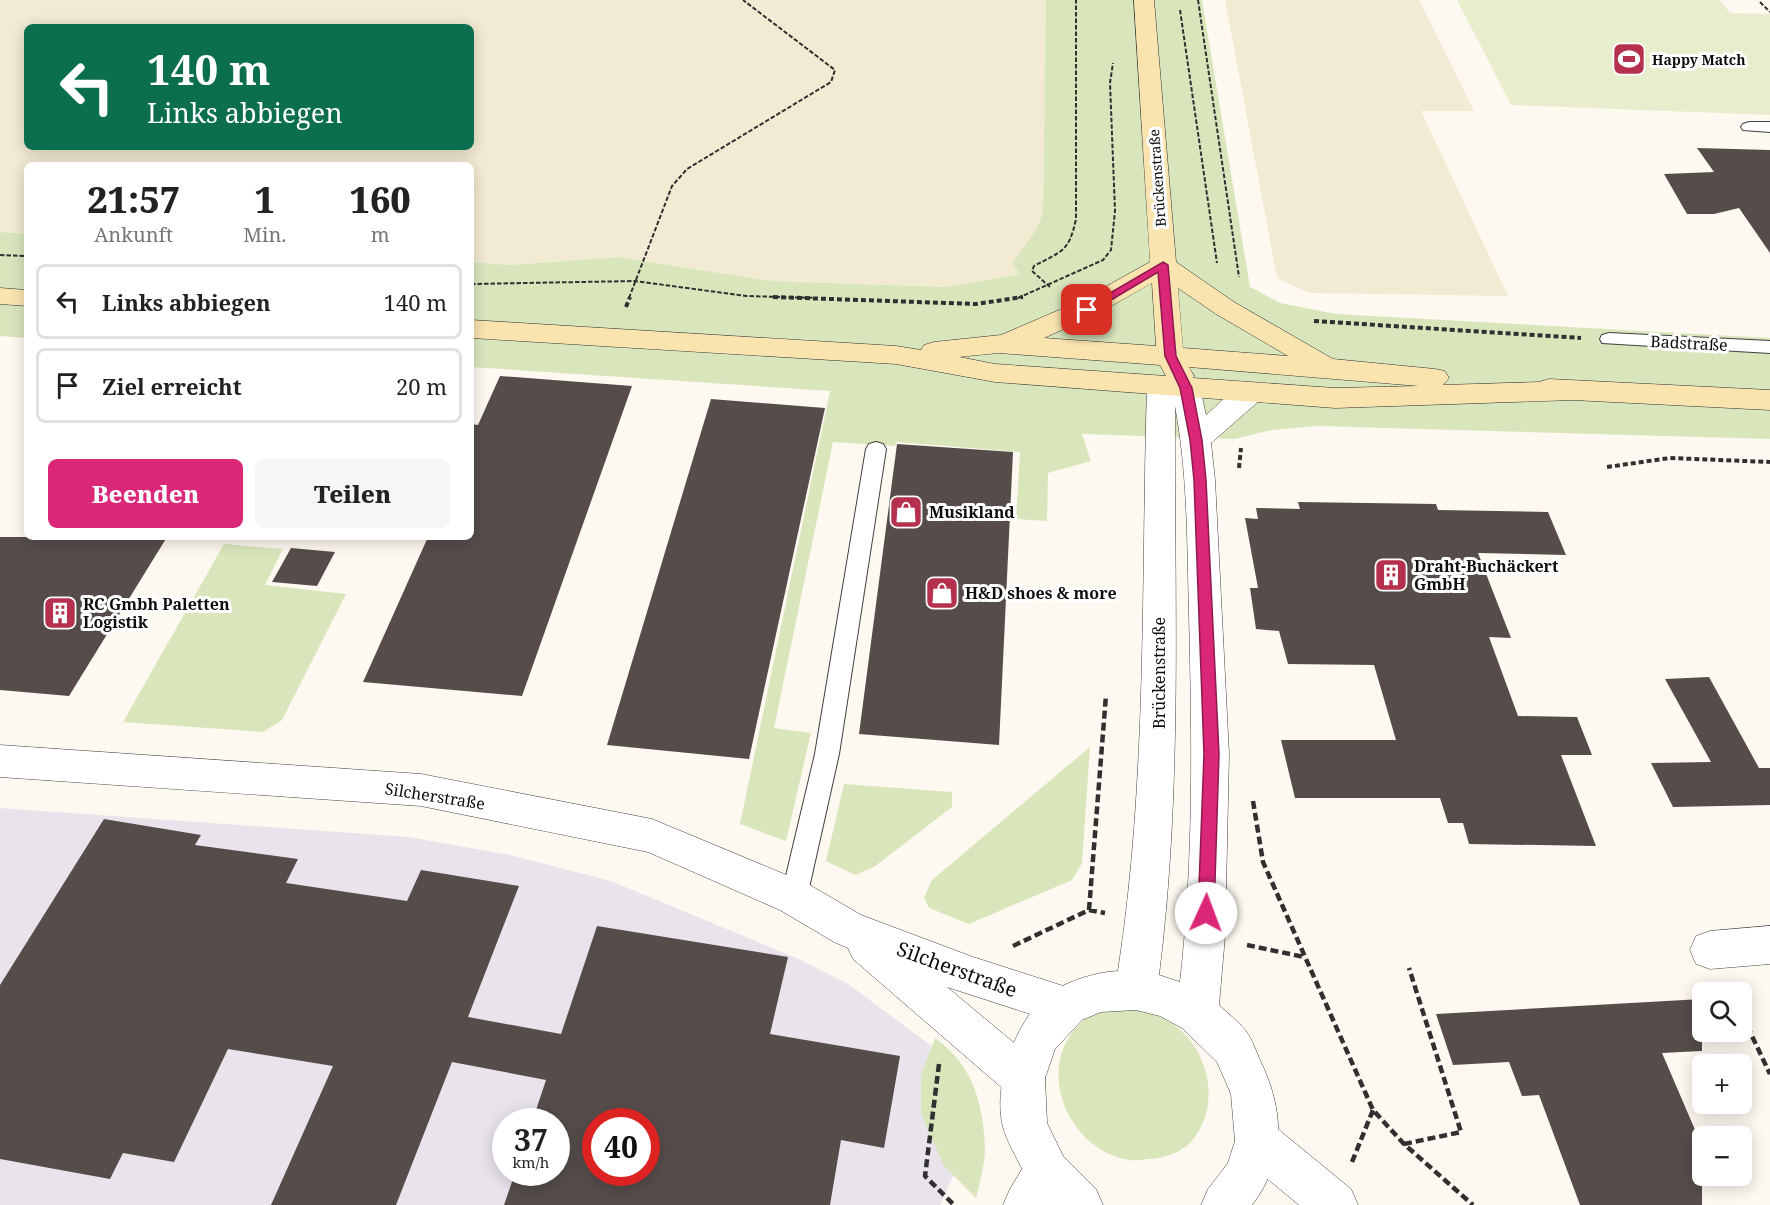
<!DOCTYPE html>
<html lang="de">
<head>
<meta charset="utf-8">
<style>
	:root { --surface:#fff; --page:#f6f6f6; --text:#222; --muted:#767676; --line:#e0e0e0; --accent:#db2777 }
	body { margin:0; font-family:"Noto Serif",serif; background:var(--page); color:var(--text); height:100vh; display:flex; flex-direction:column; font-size:22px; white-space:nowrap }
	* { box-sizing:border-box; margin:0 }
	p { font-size:20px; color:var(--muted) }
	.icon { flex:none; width:33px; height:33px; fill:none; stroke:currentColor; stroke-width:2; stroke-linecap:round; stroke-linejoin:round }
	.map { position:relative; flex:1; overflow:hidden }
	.side { position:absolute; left:24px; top:162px; width:450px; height:378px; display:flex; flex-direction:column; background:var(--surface); border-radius:9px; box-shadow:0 3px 15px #0003 }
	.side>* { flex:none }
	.top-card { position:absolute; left:24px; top:24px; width:450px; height:126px; border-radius:9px; box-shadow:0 3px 15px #0003; background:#0b6e4f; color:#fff; overflow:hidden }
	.buttons { position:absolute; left:1692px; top:982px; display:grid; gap:12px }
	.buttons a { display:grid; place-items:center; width:60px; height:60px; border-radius:9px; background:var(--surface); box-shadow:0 3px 15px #0003; font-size:30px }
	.speed { position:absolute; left:492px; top:1108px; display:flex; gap:12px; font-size:30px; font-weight:700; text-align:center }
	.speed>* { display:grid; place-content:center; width:78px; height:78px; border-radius:50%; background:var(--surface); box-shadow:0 3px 15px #0003; line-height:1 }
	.speed small { font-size:15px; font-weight:400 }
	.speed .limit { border:9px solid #d22; background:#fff; color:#111 }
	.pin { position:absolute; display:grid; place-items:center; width:51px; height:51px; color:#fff; margin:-26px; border-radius:12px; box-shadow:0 3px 9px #0006 }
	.me { position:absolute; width:66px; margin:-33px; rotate:2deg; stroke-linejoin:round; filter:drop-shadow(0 0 4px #0008) }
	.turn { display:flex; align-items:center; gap:21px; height:126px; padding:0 24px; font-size:27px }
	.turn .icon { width:78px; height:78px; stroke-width:2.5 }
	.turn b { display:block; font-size:42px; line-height:51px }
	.eta { display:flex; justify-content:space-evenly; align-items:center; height:102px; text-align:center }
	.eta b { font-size:36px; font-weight:800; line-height:42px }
	.cta { display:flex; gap:12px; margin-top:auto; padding:12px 24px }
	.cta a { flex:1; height:69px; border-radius:9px; background:var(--accent); color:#fff; font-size:24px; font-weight:800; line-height:69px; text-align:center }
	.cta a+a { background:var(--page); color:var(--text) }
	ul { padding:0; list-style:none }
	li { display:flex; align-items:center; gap:18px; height:75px; margin:0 12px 9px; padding:0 12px; border:3px solid var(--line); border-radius:9px }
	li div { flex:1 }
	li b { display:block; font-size:22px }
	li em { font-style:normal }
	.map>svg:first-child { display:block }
</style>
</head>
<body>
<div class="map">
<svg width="1770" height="1205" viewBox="0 0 1770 1205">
	<rect width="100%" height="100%" fill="#fef9f0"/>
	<path fill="#e9e3ec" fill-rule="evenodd" d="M0,808L409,837L510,855L611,881L801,960L848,984L941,1053L962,1156L940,1205H0ZM506,1122H556V1173H506ZM596,1122H646V1173H596Z"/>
	<path fill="#f2ead2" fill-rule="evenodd" d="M0,0H1046L1043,212L1037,228L1012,264L1020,274L947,287L771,281L619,257L510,265L471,262V165H27V234L0,232ZM27,27H471V147H27Z
		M1225,0H1419L1474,111H1421L1508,296L1309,293L1277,278Z"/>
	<path fill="#d9e6bc" d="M1046,0H1202L1250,287L1280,303L1336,314L1770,338V439L1318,426L1272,430L1234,439L1082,434L1091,461L1048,473L1047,521L1016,519L1020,452L896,442L895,446L833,442L774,728L811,733L786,841L740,824L830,391L471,367V262L510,265L619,257L771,281L947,287L1020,274L1012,264L1037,228L1043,212Z
		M0,232L27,234V338L0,336Z
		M224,544L283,549L265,585L346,594L282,720L263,732L123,722Z
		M1090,747L1082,863L1072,880L969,924L929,908L924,897L932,880Z
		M844,784L952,792V807L874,867L855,875L826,861Z
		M1120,1007C1142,1010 1162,1014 1179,1029C1212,1057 1220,1110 1190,1143C1180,1153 1162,1159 1148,1159C1143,1160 1136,1161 1130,1160C1080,1154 1044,1093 1064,1047C1070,1034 1080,1020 1094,1014C1102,1010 1112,1009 1120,1007Z
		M935,1038C973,1065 983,1103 985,1147C985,1164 980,1182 976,1198L944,1166L921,1114V1075Z"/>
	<path fill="#e8eecd" d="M1457,0H1720L1730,13L1770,14V115L1511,105Z"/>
	<path fill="#564d4b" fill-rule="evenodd" d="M1697,148L1770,150V253L1739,208L1714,214H1687L1664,174L1714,172Z
		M500,376L632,386L522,696L363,682L428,537H471V424L478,425Z
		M711,399L825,408L749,759L607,745Z
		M897,444L1013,452L999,745L859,734Z
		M1298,502L1436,504L1438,510L1548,512L1566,555L1478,553L1511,638L1489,637L1518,716L1577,717L1592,755H1561L1596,846L1469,844L1463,823H1448L1440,798H1295L1281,740H1396L1374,665L1288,664L1279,631L1256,629L1250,588H1258L1245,518L1258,519L1256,508L1300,509Z
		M0,537H167L69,696L0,690Z
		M291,548L335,552L317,586L272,582Z
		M1709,677L1759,768H1770V805L1673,807L1651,763L1711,762L1665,679Z
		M104,819L201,835L195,845L298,859L286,883L407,901L421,870L519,886L468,1017L561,1034L597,926L788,957L770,1034L900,1056L884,1148L841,1140L830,1205H504L515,1173H556V1122H532L546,1080L452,1062L396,1205H271L333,1066L228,1049L174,1162L123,1153L110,1179L0,1159V985ZM596,1122H646V1173H596Z
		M1702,999V1051L1662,1053L1702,1146V1205H1580L1539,1095L1522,1096L1509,1062L1453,1065L1436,1014Z"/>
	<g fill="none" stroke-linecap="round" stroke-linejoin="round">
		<defs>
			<path id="service" d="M1749,122H1770V132L1743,130L1741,127L1743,124Z
				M1609,333L1770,341V353L1602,343L1600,339L1602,335Z
				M876,442L883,444L886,449L839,754L807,897L803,906L794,909L785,906L781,897L815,754L866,449L869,444Z"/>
			<path id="minor" d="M0,745L421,774L652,819L808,884L861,915L973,957L1082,992L1088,1006L1082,1020L1067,1026L947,987L1038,1063L1045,1078L1038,1093L1023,1100L1008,1093L853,959L848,948L834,942L780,910L648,852L421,806L0,777Z
				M1770,926V964L1710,969L1696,964L1690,950L1696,936L1710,931Z
				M1257,1119L1273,1125L1351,1189L1358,1205H1299L1241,1157L1235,1141L1241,1125Z"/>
			<path id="tertiary" d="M1161,377L1171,379L1174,384L1176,381L1186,378L1196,381L1200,388L1206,415C1222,402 1238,380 1260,386L1264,393L1260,400L1211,443L1215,480L1229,754L1225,936L1219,1005C1227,1013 1238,1021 1246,1031C1252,1039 1256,1051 1260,1060C1284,1110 1287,1159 1252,1205H1201L1208,1189L1228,1163L1235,1141L1231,1094L1217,1062L1182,1028L1160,1016L1136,1010L1101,1012L1082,1020L1055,1049L1045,1078L1047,1123L1063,1156L1096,1189L1103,1205H1003L1010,1189L1022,1169C1016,1156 1007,1142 1003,1127C992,1086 1016,1015 1053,991C1071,980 1097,972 1118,971C1148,777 1141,581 1147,386L1151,379ZM1175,406C1188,475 1187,544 1189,614C1192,737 1194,860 1180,982L1159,975C1183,786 1174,596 1175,406Z"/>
			<path id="secondary" d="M1134,0H1154L1176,262L1234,302L1333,359L1435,369L1445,371L1449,378L1443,385L1539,382L1549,379L1770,390V410L1573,400L1335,408L995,382L896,364L471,338V320L896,346L921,350L924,345L934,342L1001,335L1080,301L1150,262ZM1152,283L1156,346L1044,338L1099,313ZM1178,288L1216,314L1288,356L1183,348ZM999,353L1160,365L1166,376L995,364L959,357ZM1189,367L1419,386L1335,388L1193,378L1194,376Z
				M0,288L27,290V306L0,304Z"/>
		</defs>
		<use href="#service" stroke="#414141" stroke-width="2"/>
		<use href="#minor" stroke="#414141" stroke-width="1"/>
		<use href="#tertiary" stroke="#414141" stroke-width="1"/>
		<use href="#secondary" stroke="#303030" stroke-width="1"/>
		<path stroke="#303030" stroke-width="2" stroke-dasharray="4.5 2" stroke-linecap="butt" d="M1198,0L1239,277
			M1760,2L1770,12
			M1180,10L1217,263
			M0,255L27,256
			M471,284L635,281L746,296L817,298
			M1050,287L1032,271L1034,266C1062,251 1069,252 1076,219V0
			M629,298L672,186L687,169L831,82L835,70L743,0
			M1018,298L1103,260L1111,250L1115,211L1110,83L1113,63"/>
		<path stroke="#303030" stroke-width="4" stroke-dasharray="5 3" stroke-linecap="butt" d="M773,297L976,304L1023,297
			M626,307L630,297
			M1314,321L1581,338
			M1607,467L1670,458L1770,462
			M1239,468L1241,448"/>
		<path stroke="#303030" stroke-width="4.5" stroke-dasharray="8 4" stroke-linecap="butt" d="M1253,801L1263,862L1373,1110L1404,1144L1473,1205
			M1089,910L1106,695
			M1247,945L1304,957
			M1013,946L1089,910L1105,913
			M1742,1015L1770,1074
			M939,1064L925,1176L954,1205
			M1404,1144L1461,1132L1409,968
			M1352,1162L1373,1110"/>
		<use href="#service" fill="#fff" fill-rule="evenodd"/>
		<use href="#minor" fill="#fff" fill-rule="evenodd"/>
		<use href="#tertiary" fill="#fff" fill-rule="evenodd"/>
		<use href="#secondary" fill="#f9e4b0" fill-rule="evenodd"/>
	</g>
	<path fill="#db2777" stroke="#8e194d" stroke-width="1.5" d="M1163,262L1168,265L1176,356L1192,388L1202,440L1206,480L1219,754L1214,913L1211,918L1206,921L1200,918L1198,913L1204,754L1194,480L1190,440L1180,388L1165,356L1158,272L1091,312H1083L1081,310Z"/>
	<defs>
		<symbol id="stadium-square" viewBox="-11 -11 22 22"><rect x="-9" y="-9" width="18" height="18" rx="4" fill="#b4304d" stroke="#fff"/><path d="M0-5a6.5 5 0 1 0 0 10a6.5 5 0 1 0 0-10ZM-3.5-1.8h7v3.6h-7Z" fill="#fff"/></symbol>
		<symbol id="shop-square" viewBox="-11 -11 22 22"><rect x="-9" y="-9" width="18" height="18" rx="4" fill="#b4304d" stroke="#fff"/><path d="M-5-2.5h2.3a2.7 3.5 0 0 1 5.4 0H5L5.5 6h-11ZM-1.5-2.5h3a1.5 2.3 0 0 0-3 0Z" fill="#fff"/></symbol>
		<symbol id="building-square" viewBox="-11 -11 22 22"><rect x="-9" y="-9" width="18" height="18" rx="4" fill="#b4304d" stroke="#fff"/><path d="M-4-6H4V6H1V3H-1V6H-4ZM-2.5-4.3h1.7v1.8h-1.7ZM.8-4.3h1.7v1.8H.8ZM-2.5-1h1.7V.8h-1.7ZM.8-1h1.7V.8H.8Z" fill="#fff"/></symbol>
	</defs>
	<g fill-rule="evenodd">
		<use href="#stadium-square" x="1610" y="40" width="38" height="38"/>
		<use href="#shop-square" x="887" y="493" width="38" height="38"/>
		<use href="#building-square" x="1372" y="556" width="38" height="38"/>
		<use href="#shop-square" x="923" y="574" width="38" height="38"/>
		<use href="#building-square" x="41" y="594" width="38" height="38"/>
	</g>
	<g text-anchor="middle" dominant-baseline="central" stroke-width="6" stroke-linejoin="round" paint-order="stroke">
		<g font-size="14" font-weight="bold" fill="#0e0e0e" stroke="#fff" text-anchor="start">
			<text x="1652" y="59">Happy Match</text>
		</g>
		<g font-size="14" fill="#0e0e0e" stroke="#fff">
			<text transform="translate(1157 178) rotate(-94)">Brückenstraße</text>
		</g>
		<g font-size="16" fill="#0e0e0e" stroke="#fff">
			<text transform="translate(1689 343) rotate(3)">Badstraße</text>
			<text transform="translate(1159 673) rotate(-90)">Brückenstraße</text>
			<text transform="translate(435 796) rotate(9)">Silcherstraße</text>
		</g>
		<g font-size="16" font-weight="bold" fill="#0e0e0e" stroke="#fff" text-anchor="start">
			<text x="929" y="512">Musikland</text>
			<text x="1414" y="566">Draht-Buchäckert<tspan x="1414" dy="18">GmbH</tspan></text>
			<text x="965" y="593">H&amp;D shoes &amp; more</text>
			<text x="83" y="604">RC Gmbh Paletten<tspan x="83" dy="18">Logistik</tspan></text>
		</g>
		<g font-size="20" fill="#0e0e0e" stroke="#fff">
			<text transform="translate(957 969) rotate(20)">Silcherstraße</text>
		</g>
	</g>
</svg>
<div class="buttons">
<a><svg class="icon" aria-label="search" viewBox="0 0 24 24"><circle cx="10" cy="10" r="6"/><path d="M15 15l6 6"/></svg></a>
<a>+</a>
<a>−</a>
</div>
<div class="speed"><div>37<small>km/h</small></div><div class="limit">40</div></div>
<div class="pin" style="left:1087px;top:310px;background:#d93025"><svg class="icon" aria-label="arrive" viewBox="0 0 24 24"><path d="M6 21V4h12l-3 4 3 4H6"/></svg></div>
<svg class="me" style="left:1206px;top:913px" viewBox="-20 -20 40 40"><circle r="19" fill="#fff"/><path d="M0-13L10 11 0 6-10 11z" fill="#db2777"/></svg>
<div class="top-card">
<div class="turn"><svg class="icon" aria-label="left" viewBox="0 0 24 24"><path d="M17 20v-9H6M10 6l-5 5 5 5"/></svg><div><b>140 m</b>Links abbiegen</div></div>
</div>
<section class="side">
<div class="eta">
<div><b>21:57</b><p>Ankunft</p></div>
<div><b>1</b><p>Min.</p></div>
<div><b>160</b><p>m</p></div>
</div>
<ul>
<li><svg class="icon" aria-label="left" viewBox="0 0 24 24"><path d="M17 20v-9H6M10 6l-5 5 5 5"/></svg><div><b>Links abbiegen</b></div><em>140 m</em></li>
<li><svg class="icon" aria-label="arrive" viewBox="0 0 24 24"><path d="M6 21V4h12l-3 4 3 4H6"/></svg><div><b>Ziel erreicht</b></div><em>20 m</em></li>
</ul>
<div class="cta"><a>Beenden</a><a>Teilen</a></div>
</section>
</div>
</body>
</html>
